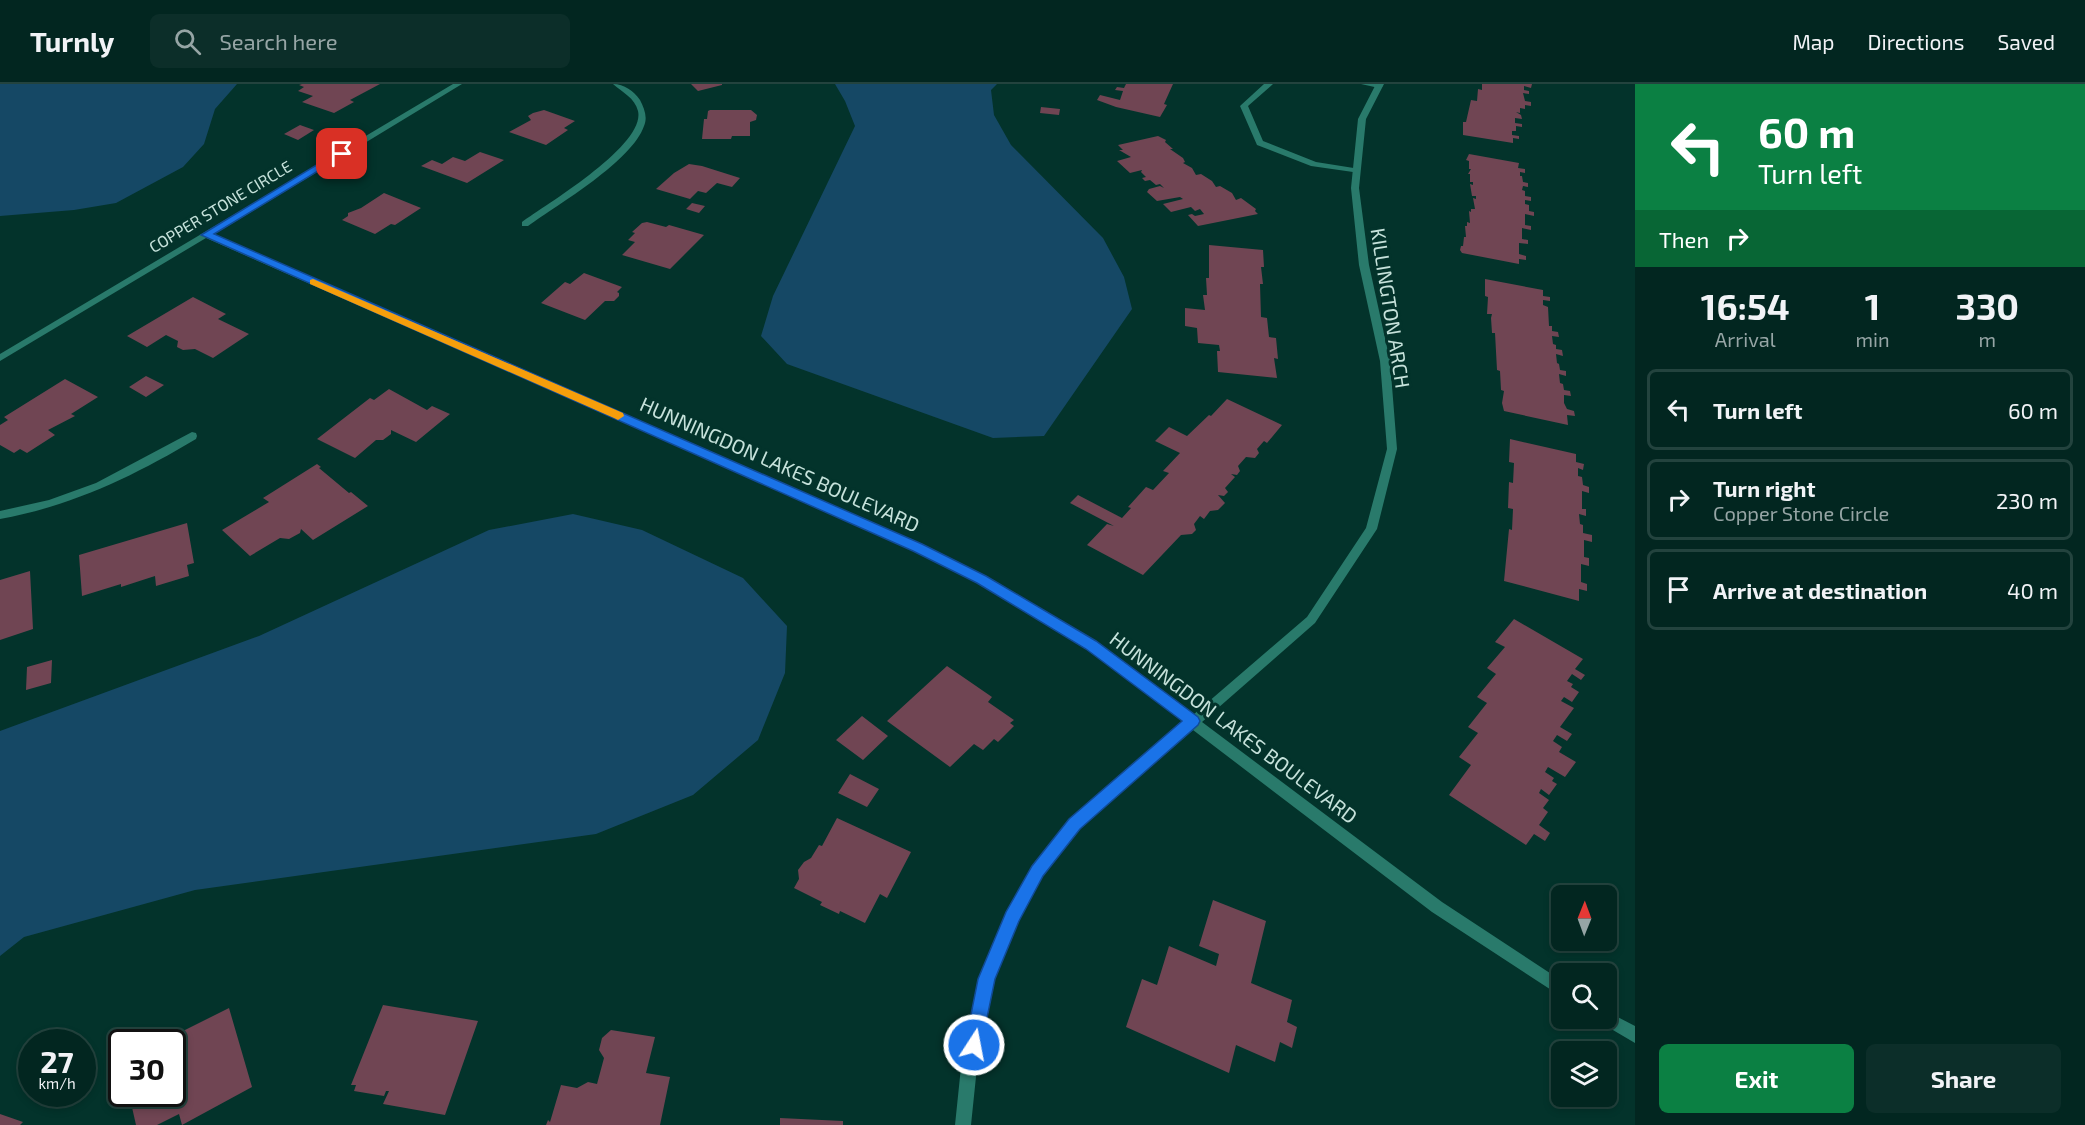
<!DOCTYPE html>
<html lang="en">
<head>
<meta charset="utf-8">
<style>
	:root { --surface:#022620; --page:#0c2e29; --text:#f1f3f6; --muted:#96a5a5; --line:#23433e; --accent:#0b8043 }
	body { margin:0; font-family:"Exo 2",sans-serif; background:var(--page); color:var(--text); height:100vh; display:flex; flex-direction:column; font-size:22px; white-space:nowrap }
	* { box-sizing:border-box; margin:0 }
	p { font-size:20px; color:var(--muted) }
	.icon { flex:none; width:33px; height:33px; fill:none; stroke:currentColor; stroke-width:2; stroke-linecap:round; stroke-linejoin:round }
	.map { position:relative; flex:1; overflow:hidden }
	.details { display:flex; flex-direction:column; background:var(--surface); width:450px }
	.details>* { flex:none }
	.banner { background:#0b8043; color:#fff; overflow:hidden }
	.needle { width:39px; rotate:1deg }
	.fabs { position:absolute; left:1551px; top:801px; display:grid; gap:12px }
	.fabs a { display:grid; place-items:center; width:66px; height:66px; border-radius:9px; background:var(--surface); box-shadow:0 3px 9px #0003,0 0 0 2px var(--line); font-size:30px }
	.speed { position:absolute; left:18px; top:945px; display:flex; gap:12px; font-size:30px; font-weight:700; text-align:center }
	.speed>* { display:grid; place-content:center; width:78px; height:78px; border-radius:50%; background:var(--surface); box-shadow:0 3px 9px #0003,0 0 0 2px var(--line); line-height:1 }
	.speed small { font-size:15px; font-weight:400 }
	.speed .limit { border:3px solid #111; border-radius:9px; background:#fff; color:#111 }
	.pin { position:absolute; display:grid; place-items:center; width:51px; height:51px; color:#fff; margin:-26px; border-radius:12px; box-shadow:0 3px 9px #0006 }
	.me { position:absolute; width:66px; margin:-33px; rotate:11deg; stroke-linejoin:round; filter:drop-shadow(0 0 4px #0008) }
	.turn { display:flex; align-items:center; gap:21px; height:126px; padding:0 24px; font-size:27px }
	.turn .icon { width:78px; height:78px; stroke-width:2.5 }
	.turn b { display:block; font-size:42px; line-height:51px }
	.then { display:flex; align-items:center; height:57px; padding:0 24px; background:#0003; gap:12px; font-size:22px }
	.eta { display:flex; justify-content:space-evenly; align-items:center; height:102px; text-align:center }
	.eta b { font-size:36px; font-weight:700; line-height:42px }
	.primary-button { display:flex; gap:12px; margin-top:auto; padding:12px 24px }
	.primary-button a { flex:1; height:69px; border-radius:9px; background:var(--accent); color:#fff; font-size:24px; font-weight:700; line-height:69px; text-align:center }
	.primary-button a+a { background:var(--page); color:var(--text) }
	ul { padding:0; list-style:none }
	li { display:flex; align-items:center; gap:18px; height:81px; margin:0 12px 9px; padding:0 12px; border:3px solid var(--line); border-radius:9px }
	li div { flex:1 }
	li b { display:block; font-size:22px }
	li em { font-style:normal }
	header { display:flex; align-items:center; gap:36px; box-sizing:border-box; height:84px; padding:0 30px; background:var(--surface); border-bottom:2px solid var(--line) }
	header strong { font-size:28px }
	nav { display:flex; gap:33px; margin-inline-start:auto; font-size:21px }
	.search { width:420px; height:54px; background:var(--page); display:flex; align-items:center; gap:15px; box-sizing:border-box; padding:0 21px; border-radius:9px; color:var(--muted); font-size:22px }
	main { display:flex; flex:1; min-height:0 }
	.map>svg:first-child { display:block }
</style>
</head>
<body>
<header>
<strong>Turnly</strong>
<div class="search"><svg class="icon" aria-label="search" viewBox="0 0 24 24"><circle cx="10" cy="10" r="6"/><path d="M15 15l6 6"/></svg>Search here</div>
<nav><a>Map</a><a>Directions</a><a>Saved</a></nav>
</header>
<main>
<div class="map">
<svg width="1635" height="1041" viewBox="0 0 1635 1041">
	<rect width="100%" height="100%" fill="#03332b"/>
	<path fill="#154865" d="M0,0H237L215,25L204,60L183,83L116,119L74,126L0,132Z
		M835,0H997L991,6L994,31L1011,61L1103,154L1124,193L1132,225L1044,352L993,354L787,280L761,252L773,212L855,42L845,17Z
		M573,430L642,446L743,494L787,542L785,589L758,656L693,711L596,750L195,806L24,853L0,872V647L259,552L489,446Z"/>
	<path fill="#704553" d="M302,0H380L350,16L354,18L334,29L302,18L313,12L298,7L304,3L299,1Z
		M691,0H722V1L698,7Z
		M1126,0H1173L1164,20L1167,21L1160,33L1116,23L1097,16L1100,11L1120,16L1123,7L1115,6L1117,3L1124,4Z
		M1482,0H1532L1531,4L1524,2V6L1529,7V10L1523,9L1525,17L1531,18V22L1525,21V25L1520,24V29L1516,28L1521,31L1522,35L1515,34V39L1522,40V43L1516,42V47H1512V51L1519,52V55L1513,54V59L1463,51V38H1466L1471,16L1477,17L1478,5L1482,6Z
		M1041,23L1060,25L1059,31L1040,29Z
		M544,26L575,37L564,44L568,46L546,61L509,48L531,36L528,32L533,29Z
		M710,26H751L757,31L756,36L750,38V52H732L731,55H702L704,35H707L708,27Z
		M300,41L314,46L298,56L284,50Z
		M1158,52L1166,56L1165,58L1173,65H1170L1183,74L1185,78L1183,79L1192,84L1196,91L1201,90L1212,97L1216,103L1220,102L1232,109L1236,116L1241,114L1256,125L1255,127L1258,130L1198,142L1188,131L1192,130L1195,132L1204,130L1200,125L1195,127L1191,123L1171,128L1163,120L1183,115L1180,113L1157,117L1147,108L1149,105L1160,102L1164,104L1160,100L1156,101L1150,96L1145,97L1142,94L1146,93L1141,88L1142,86L1130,89L1117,77L1131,73L1119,66H1123L1118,61Z
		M480,68L504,76L467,99L421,82L432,76L442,80L453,73L465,77Z
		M1469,70L1519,79L1518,84L1525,85V89L1520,88V92H1522L1523,98L1528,99V103L1523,102L1522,106L1525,107V112L1531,113V117L1525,116V120L1529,121V127L1534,128V132L1525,130V141L1531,142V146L1522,144V155L1528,156V160L1519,159V170L1526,172V176L1519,175V180L1462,169L1460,166L1461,162H1463L1464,153H1466L1465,142H1467V138L1470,139L1469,127L1471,128V125H1475L1473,114L1476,115V112H1472L1470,100L1473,101V98H1470V90H1468L1471,85H1469V77L1466,76Z
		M689,80L702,82L740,94L732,103L717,99L706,109L698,107L690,115L656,105L674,89Z
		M384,109L421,124L395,141L391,140L375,150L342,136L348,132V129L361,124Z
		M692,119L705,122L699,129L686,125Z
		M647,138L666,143L669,141L704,151L670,185L622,171L635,158L628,156L635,149L632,148L642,139Z
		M1209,161L1263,166L1264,183H1261L1263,200H1260L1261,233L1267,234L1269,253L1276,254L1278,275L1274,274L1277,294L1218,288L1217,267H1220L1219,261L1198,259L1197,244L1185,242V224L1205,226L1203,211H1207L1206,194H1209Z
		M584,189L622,203L617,208L619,209V212L614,217H605L585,236L541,219L565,198L570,200Z
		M1485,195L1543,206V212L1550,213V217L1543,216V221L1548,223L1549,242H1552V247L1558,248L1559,253L1552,252L1553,260L1556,261V265L1562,266L1563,272L1556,270L1557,279L1559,280L1560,286L1566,287V292L1559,290L1560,299L1563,300L1564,306L1570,307L1571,312L1564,311V319L1567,325L1574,327L1575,332L1567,331L1568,341L1504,327L1502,319L1504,307L1501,306L1500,287L1497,286L1495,249H1492L1491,234L1492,230H1487L1488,213L1485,212Z
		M193,213L226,230L218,235L249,250L213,274L195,265L183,266L177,263L178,257L166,251L147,263L127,252Z
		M146,292L164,301L146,313L129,303Z
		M65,295L98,313L71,330L75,332L48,346L55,351L27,369L20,365L14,369L0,361V341L8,336L4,333Z
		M389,305L427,326L432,322L450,330L416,358L391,346V350L383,356H376L355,374L317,355L370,314L374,316Z
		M1227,315L1282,341L1267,359L1264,357L1257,365L1259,369L1255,374L1246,373L1238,382L1240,387L1237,391L1231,390L1235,393L1225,404L1228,408L1224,412L1218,411L1225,419L1218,426L1210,427L1204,435L1200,432L1194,440L1196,446L1192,450L1181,451L1143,491L1087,461L1107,440L1114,442L1070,419L1078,411L1122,434L1131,424L1128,423L1146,403L1153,406L1169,389L1163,387L1180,369L1155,357L1169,343L1187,352L1209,331L1211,332Z
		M1510,355L1576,370V378L1584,380L1583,386L1578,384V392L1582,393L1583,401L1589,403V409L1582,407V425H1586V432L1579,430L1580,440L1583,441V449L1592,451V458L1584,456V473L1589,474V482L1581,480V498L1587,500V507L1579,505V517L1504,497L1509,445L1512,446L1513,425L1508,424L1509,398L1513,399L1514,379L1509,378Z
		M317,380L321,383L319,384L349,409L351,408L368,422L313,456L301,445L300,449L289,455L280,454L250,472L222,446L269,418L263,414Z
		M187,439L194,479L187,481L189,492L156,502L155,492L121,503V500L82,512L79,471Z
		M30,487L33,545L0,556V496Z
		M1514,535L1583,575L1575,585L1585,591L1581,596L1572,590L1567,597L1573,600L1571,603L1579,608L1572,618L1564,613L1561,617L1574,624L1560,643L1572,650L1567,657L1557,651L1553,657L1562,663L1559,668L1576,678L1565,693L1548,683L1545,688L1554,694L1552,697L1557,700L1549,711L1541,705L1539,709L1549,716L1543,724L1548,728L1539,741L1550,749L1545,757L1534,750L1526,761L1449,711L1471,681L1459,673L1478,649L1468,643L1487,619L1477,613L1496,590L1487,584L1505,563L1495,558Z
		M52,576L51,599L26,606L27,583Z
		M947,582L992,613L988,618L1014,636L1010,639L1014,642L998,658L994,655L983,666L974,660L950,683L887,637Z
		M862,632L888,652L863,676L836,656Z
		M850,690L879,705L867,723L838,709Z
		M837,734L911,768L887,814L880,810L865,839L840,827L839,830L820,821L822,818L794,804L799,795L798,786L804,778L811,774L819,761L822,762Z
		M1213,816L1266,837L1251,899L1292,916L1287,938L1297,943L1292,964L1280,958L1275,978L1236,961L1229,989L1126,943L1142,895L1157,901L1169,862L1216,882L1219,870L1199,862Z
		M383,921L478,937L445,1031L383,1020L389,1007H386L384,1012L354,1007L356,1001H351Z
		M229,924L252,1003L182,1041L179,1030L157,1041H136L129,1010H172V958H161Z
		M611,946L655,953L646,989L670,993L660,1041H546L548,1036L550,1038L561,1001L577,1004L588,998L597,1000L604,974L599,966L602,954Z
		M0,1030L23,1038L20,1041H0Z
		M780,1034L843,1037V1041H780Z"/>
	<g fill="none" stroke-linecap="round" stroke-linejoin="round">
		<path fill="#297a6b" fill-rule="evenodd" d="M1264,0H1273L1248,22L1263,57L1316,78L1360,85V89L1311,82L1257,61L1240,22Z
			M1361,0H1380L1383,2L1379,4Z"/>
		<path fill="#297a6b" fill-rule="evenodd" d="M453,0H462L213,151L922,460L985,493L1095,558L1193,631L1307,533L1366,444L1387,365L1380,277L1359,181L1351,104L1358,35L1376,0H1384L1366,35L1359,104L1369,181L1390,277L1397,365L1377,445L1315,539L1202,638L1442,818L1562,897V913L1432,828L1193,646L1080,744L1043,792L1018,836L995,895L977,983L971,1041H955L961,983L979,895L1007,828L1033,782L1070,736L1184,638L1087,564L977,499L914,466L206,154L0,277V270Z
			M613,0C624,0 634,7 640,16C644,24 648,33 644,42C632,77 559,120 528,142H522V138C547,120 646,61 638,27C635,14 622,8 613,0Z
			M192,348L196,349L197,352L196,355C134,392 72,422 0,435V427L49,416L96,399Z
			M1606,927L1635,942V959L1601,939L1598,934H1606Z"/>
	</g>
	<path fill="#1a73e8" stroke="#114b97" stroke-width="1.5" d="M338,68L346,70L214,150L922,460L986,492L1096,557L1198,633L1200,637L1198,641L1080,745L1043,792L1019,837L995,895L980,968L974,970L967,968L965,961L978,895L1006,828L1032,782L1069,735L1182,637L1086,565L977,499L913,467L201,151Z"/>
	<path fill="#f59e0b" d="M313,195L623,329L624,332L618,336L614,334L310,200V196Z"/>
	<g text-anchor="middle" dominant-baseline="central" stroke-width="6" stroke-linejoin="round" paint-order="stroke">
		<g font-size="16" fill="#c6e2db" stroke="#03332b">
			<text transform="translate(220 122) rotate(-31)">COPPER STONE CIRCLE</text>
		</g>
		<g font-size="20" fill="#c6e2db" stroke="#03332b">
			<text transform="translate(1391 224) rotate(81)">KILLINGTON ARCH</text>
			<text transform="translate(780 380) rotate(24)">HUNNINGDON LAKES BOULEVARD</text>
			<text transform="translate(1234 643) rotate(37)">HUNNINGDON LAKES BOULEVARD</text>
		</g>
	</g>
</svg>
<div class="fabs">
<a><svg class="needle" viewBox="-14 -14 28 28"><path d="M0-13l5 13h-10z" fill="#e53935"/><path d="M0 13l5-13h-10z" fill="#96a5a5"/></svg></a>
<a><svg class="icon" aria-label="search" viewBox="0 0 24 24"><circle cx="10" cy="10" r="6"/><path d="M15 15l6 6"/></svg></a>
<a><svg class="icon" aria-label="layers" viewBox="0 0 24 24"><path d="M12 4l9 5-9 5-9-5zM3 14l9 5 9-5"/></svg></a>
</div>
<div class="speed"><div>27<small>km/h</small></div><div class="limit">30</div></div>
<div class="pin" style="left:342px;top:70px;background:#d93025"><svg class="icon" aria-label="arrive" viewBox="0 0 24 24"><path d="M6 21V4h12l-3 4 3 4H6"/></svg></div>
<svg class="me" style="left:974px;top:961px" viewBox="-20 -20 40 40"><circle r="17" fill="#1a73e8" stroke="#fff" stroke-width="3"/><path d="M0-11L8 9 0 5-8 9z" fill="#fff"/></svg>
</div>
<section class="details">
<div class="banner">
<div class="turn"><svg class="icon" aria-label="left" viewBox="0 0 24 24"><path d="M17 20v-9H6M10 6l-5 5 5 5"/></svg><div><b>60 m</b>Turn left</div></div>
<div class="then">Then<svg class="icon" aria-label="right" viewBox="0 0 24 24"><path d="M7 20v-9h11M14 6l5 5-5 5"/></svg></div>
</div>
<div class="eta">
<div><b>16:54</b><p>Arrival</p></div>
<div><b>1</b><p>min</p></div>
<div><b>330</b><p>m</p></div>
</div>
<ul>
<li><svg class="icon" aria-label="left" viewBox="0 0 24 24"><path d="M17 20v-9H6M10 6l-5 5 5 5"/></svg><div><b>Turn left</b></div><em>60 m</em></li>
<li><svg class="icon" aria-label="right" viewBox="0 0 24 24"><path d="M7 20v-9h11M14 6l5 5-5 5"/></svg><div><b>Turn right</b><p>Copper Stone Circle</p></div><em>230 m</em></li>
<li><svg class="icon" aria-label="arrive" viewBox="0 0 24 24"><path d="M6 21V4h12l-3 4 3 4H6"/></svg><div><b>Arrive at destination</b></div><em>40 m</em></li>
</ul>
<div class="primary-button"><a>Exit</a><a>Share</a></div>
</section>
</main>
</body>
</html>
